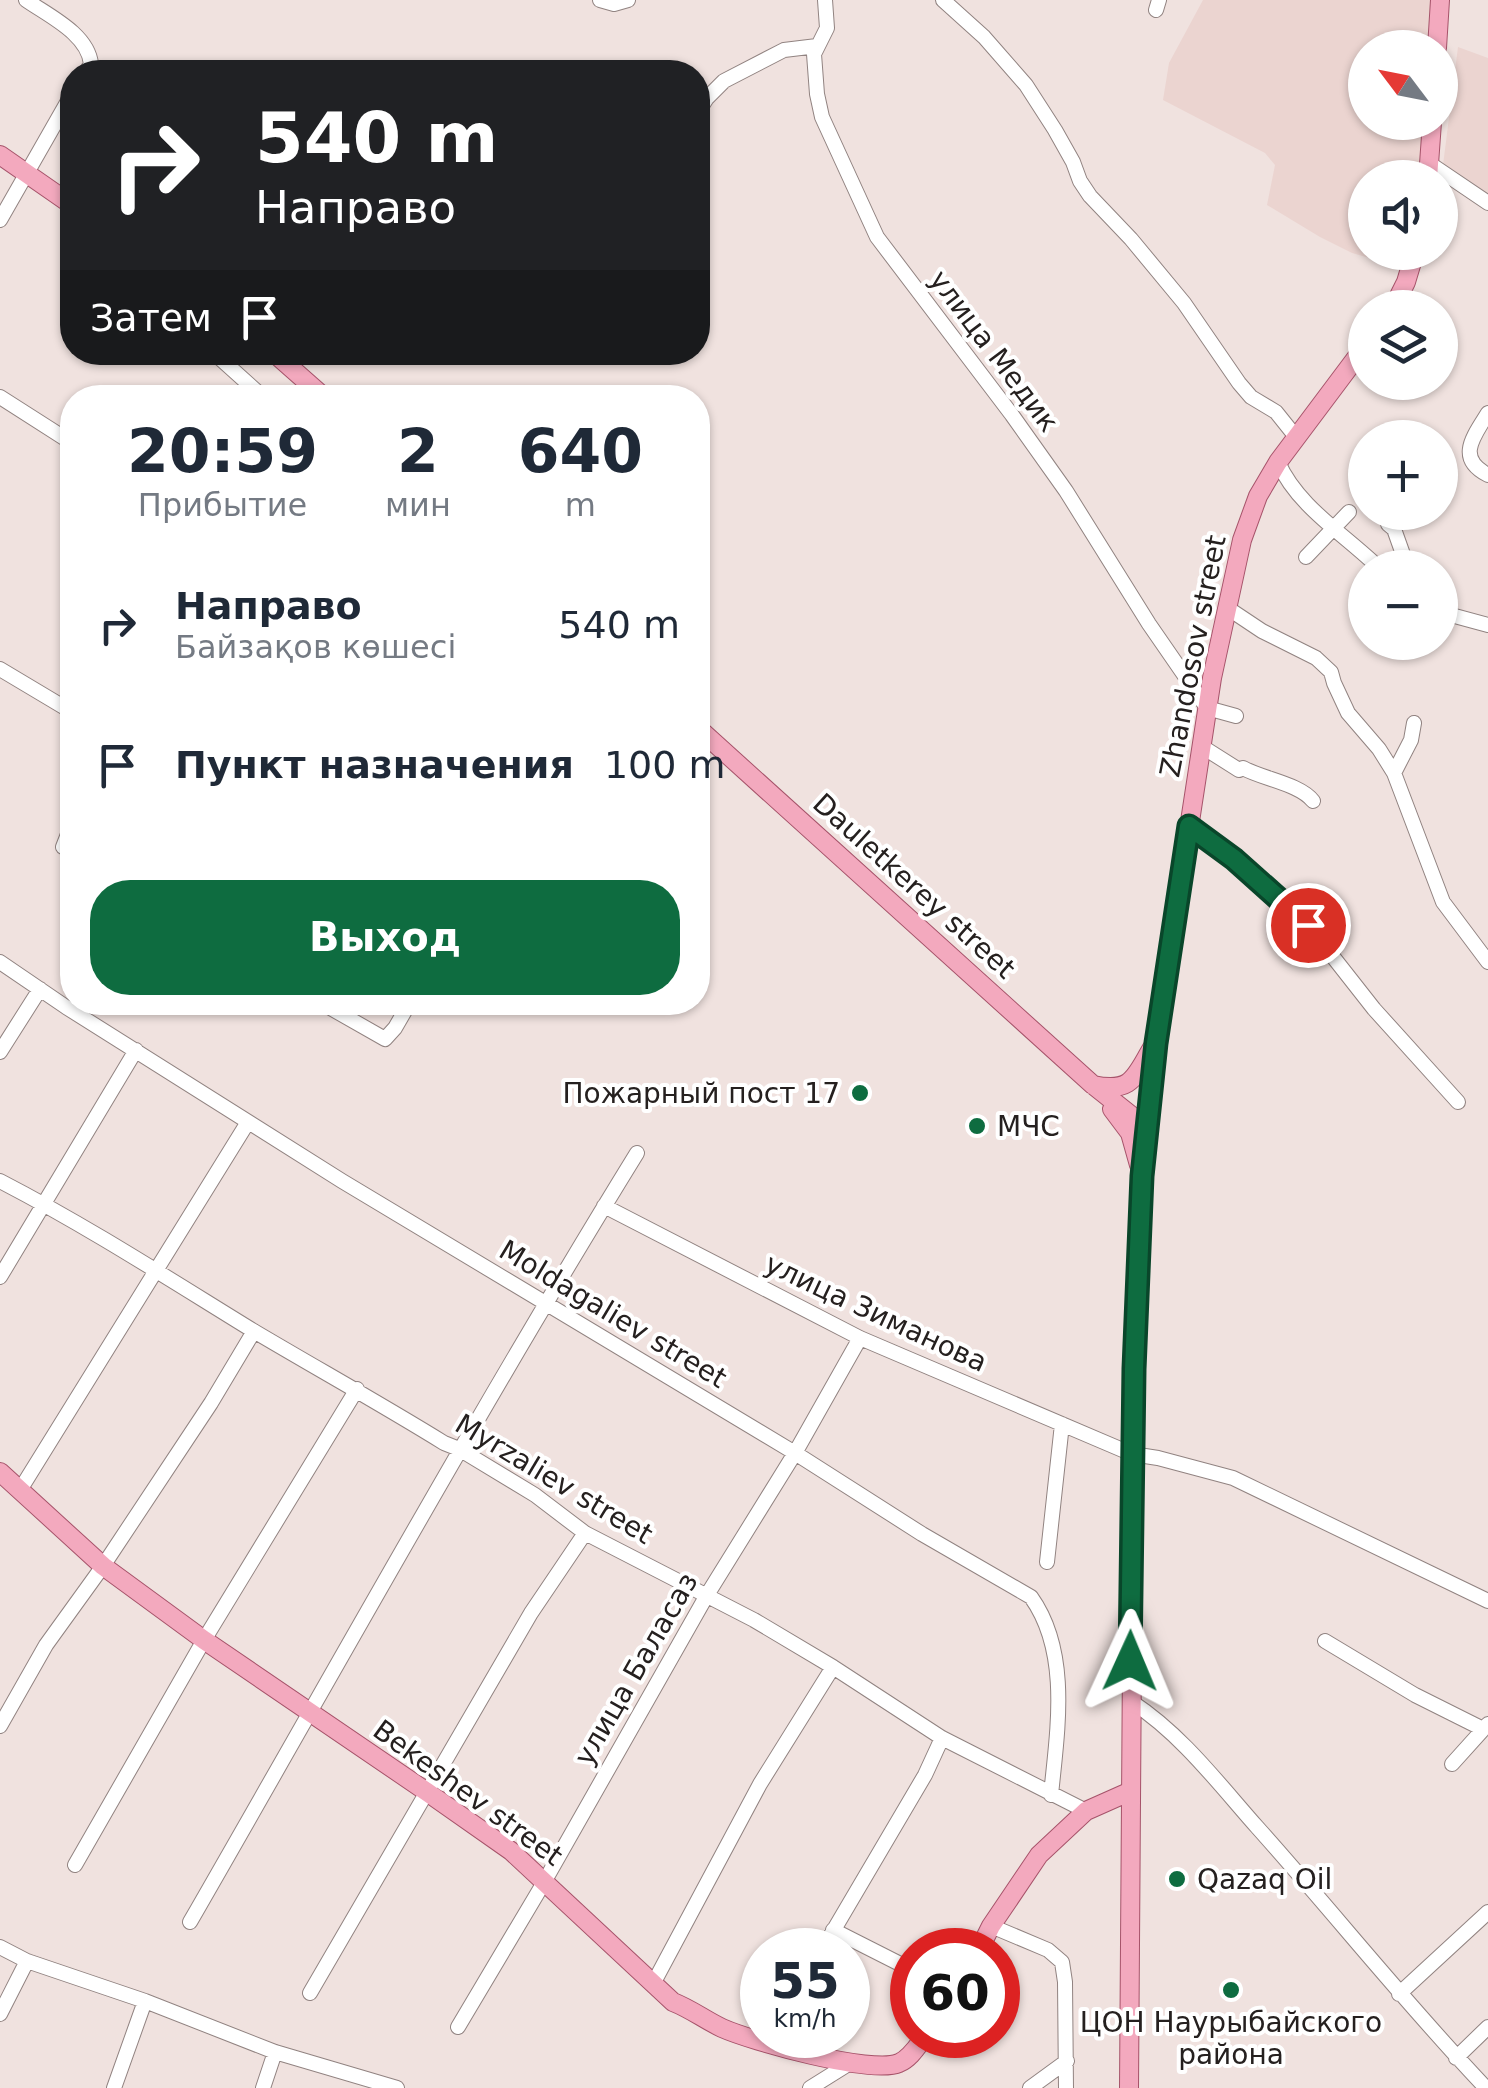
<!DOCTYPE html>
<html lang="ru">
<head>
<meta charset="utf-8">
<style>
	:root { --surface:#fff; --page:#f2f2f3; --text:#1f2937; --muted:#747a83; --accent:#0e6c40 }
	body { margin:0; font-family:"DejaVu Sans",sans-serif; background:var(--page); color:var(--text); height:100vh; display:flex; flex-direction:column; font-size:38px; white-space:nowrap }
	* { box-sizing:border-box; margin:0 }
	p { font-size:32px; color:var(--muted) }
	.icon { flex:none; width:55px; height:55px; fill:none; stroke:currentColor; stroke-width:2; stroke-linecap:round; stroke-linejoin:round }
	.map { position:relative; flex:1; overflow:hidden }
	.details { position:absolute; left:60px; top:385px; width:650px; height:630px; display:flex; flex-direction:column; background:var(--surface); border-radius:40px; box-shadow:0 2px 8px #0004 }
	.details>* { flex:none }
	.guide { position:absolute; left:60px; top:60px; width:650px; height:305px; border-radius:40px; box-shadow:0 2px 8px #0004; background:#202124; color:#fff; overflow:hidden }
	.needle { width:65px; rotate:302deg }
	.buttons { position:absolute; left:1348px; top:30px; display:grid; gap:20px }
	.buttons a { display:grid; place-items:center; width:110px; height:110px; border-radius:50%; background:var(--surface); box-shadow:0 2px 8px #0004; font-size:50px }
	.speed { position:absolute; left:740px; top:1928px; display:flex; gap:20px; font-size:50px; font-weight:700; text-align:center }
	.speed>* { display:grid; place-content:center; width:130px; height:130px; border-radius:50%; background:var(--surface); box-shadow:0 2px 8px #0004; line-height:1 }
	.speed small { font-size:25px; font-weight:400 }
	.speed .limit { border:15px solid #d22; background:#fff; color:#111 }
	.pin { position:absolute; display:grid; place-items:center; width:85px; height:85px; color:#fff; margin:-42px; border:5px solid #fff; border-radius:50%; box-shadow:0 2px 10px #0007 }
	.me { position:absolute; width:110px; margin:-55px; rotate:1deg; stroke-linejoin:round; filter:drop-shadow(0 0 8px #0008) }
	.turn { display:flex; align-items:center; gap:35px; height:210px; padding:0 30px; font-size:45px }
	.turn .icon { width:130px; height:130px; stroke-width:2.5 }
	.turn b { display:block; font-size:70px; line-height:85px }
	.then { display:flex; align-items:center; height:95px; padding:0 30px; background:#0003; gap:20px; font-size:38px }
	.eta { display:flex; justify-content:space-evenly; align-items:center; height:170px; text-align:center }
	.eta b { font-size:60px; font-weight:600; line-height:70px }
	.primary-button { display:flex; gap:20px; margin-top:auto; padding:20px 30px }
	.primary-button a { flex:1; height:115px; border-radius:40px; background:var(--accent); color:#fff; font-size:40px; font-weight:600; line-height:115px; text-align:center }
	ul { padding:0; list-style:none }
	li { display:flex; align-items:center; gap:30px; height:140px; padding:0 30px }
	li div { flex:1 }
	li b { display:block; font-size:38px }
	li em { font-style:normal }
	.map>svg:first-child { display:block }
</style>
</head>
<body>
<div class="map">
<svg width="1488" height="2088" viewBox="0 0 1488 2088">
	<rect width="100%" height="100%" fill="#f0e2df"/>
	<path fill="#ebd4d0" d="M1203,0H1440L1437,47L1365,48V122L1432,123L1428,177L1365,178V252L1415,253L1413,261H1380L1352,253L1320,237L1267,205L1275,165L1265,153L1163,100L1169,63Z
		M1458,47L1488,58V203L1442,173Z"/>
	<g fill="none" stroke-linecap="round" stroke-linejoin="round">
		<defs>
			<path id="minor" d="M26,0C49,16 88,34 91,64L86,72
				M600,0L614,4L628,0
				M825,0L827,28L814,54L817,94L822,117L877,237L1012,415L1066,491L1149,624L1207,708L1236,716
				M943,0L984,37L1026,85L1055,130L1073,162L1080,181L1090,196L1131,239L1184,303L1239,383L1251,397L1276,412L1296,437
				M1156,10L1159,0
				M698,112L707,98L724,81L784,50L817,46
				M1429,163L1488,203
				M0,220L72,94
				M213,352L264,398
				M0,397L72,443
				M1488,413C1474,436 1455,458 1488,475
				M1278,462C1297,506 1345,535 1379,568
				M1388,524L1394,529L1405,560
				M1306,557L1349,512
				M1363,604L1365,602
				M1226,607L1262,631L1316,658L1331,672L1334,683L1348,713L1379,749L1394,773L1443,902L1488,962
				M1440,612L1488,625
				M0,669L72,712
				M1201,746L1239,770L1243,768C1263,779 1300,784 1313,801
				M1394,773L1411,740L1414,723
				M1189,826L1234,859L1308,925L1374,1009L1458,1102
				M63,847L72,824
				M0,962L66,1007L342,1181L795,1453L922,1534L1031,1597C1071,1653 1057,1732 1051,1795
				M320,1002L385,1039L395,1028L410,1002
				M0,1052L40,989
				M0,1181C87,1226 169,1279 252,1330C316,1368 381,1404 444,1443L459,1449L535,1495L585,1533L754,1620L833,1667L942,1738L1086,1811
				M604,1206L860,1338L1132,1454L1158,1458L1233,1478L1488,1601
				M0,1277L136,1050
				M20,1490L248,1122
				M1047,1562L1062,1424
				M1325,1641L1415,1695L1483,1729
				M1132,1702C1182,1735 1218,1783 1257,1827C1334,1913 1406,2004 1486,2088
				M0,1726L46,1645L103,1566L211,1403L254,1331
				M1452,1764L1488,1724
				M75,1865L204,1640L357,1389
				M190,1922C338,1665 481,1406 637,1153
				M991,1926L1048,1950L1062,1962L1065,1982L1066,2088
				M833,1930L912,1970
				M0,1947L27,1961L145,2001L275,2052L397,2088
				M822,1950L925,1775L942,1738
				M653,1984L760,1784L833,1667
				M310,1993L531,1613L585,1533
				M1399,1994L1488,1912
				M0,2014L27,1961
				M458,2027L543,1884L707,1595L795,1453L860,1338
				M1456,2058L1488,2027
				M114,2088L145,2001
				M263,2088L275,2052
				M810,2088L850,2063
				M1030,2088L1067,2061"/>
			<path id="major" d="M1437,48L1440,0
				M0,155L72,205
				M1428,178L1432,122
				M1393,308L1406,282L1415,252
				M273,352L325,398
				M698,728L1093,1085L1147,1128
				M1093,1085C1132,1093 1134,1078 1152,1048
				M1112,1109L1130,1133L1139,1165
				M0,1472L103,1566L204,1640L427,1792L511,1851L673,2002C691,2009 705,2020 722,2028C751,2041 872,2075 899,2063C911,2058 918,2045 926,2035
				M979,1950L991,1926L1039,1855L1086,1811L1131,1791
				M1129,2088L1134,1369L1141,1176L1156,1043L1212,678L1242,540L1258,496L1278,462L1365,346"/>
		</defs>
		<use href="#minor" stroke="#918381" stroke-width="16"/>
		<use href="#major" stroke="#a6536a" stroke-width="20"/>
		<use href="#minor" stroke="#fff" stroke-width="14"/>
		<use href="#major" stroke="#f3a9be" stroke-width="18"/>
	</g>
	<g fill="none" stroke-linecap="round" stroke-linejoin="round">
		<defs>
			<path id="route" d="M1130,1661L1134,1369L1142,1176L1156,1043L1189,826L1234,859L1308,925"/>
		</defs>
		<use href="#route" stroke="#09462a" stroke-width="25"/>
		<use href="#route" stroke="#0e6c40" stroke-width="18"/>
	</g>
	<g fill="#0e6c40" stroke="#fff" stroke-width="4">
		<circle cx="860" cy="1093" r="10"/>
		<circle cx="977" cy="1126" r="10"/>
		<circle cx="1177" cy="1879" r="10"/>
		<circle cx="1231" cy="1990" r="10"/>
	</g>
	<g text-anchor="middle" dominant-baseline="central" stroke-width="8" stroke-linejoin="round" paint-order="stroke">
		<g font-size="28" fill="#25201f" stroke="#fff">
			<text transform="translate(994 351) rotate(53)">улица Медик</text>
			<text transform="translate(1193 656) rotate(-79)">Zhandosov street</text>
			<text transform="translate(914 886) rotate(42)">Dauletkerey street</text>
			<text transform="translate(876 1313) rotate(25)">улица Зиманова</text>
			<text transform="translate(613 1314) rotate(31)">Moldagaliev street</text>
			<text transform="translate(554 1479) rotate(31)">Myrzaliev street</text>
			<text transform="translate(636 1669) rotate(-60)">улица Баласаз</text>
			<text transform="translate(468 1793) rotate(36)">Bekeshev street</text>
		</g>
		<g font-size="28" fill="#25201f" stroke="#fff" text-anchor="start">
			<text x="840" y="1093" text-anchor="end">Пожарный пост 17</text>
			<text x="997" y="1126">МЧС</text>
			<text x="1197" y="1879">Qazaq Oil</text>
			<text x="1231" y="2022" text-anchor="middle">ЦОН Наурыбайского<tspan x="1231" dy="32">района</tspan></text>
		</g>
	</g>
</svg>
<div class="buttons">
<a><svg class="needle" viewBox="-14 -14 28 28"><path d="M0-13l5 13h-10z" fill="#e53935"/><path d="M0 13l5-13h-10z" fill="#747a83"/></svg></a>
<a><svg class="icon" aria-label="sound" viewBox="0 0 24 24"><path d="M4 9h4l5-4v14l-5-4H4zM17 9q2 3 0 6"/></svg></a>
<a><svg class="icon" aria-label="layers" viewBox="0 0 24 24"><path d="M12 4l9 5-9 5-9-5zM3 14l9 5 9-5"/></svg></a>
<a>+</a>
<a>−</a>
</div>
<div class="speed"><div>55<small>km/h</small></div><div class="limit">60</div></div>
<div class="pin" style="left:1308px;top:925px;background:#d93025"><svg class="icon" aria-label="arrive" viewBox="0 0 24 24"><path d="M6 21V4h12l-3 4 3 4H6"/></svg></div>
<svg class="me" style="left:1130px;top:1661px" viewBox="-20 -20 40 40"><path d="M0-17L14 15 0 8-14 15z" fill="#0e6c40" stroke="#fff" stroke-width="4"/></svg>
<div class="guide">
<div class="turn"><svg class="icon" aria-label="right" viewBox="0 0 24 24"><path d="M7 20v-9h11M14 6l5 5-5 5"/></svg><div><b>540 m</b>Направо</div></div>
<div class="then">Затем<svg class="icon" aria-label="arrive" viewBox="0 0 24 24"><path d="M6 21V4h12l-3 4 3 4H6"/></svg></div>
</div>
<section class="details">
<div class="eta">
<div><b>20:59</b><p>Прибытие</p></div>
<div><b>2</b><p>мин</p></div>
<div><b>640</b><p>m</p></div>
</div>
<ul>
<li><svg class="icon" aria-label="right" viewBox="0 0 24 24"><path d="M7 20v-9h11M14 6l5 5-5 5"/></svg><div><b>Направо</b><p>Байзақов көшесі</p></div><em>540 m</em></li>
<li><svg class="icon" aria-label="arrive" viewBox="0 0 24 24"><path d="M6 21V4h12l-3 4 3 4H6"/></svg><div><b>Пункт назначения</b></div><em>100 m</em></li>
</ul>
<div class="primary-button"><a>Выход</a></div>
</section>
</div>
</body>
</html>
